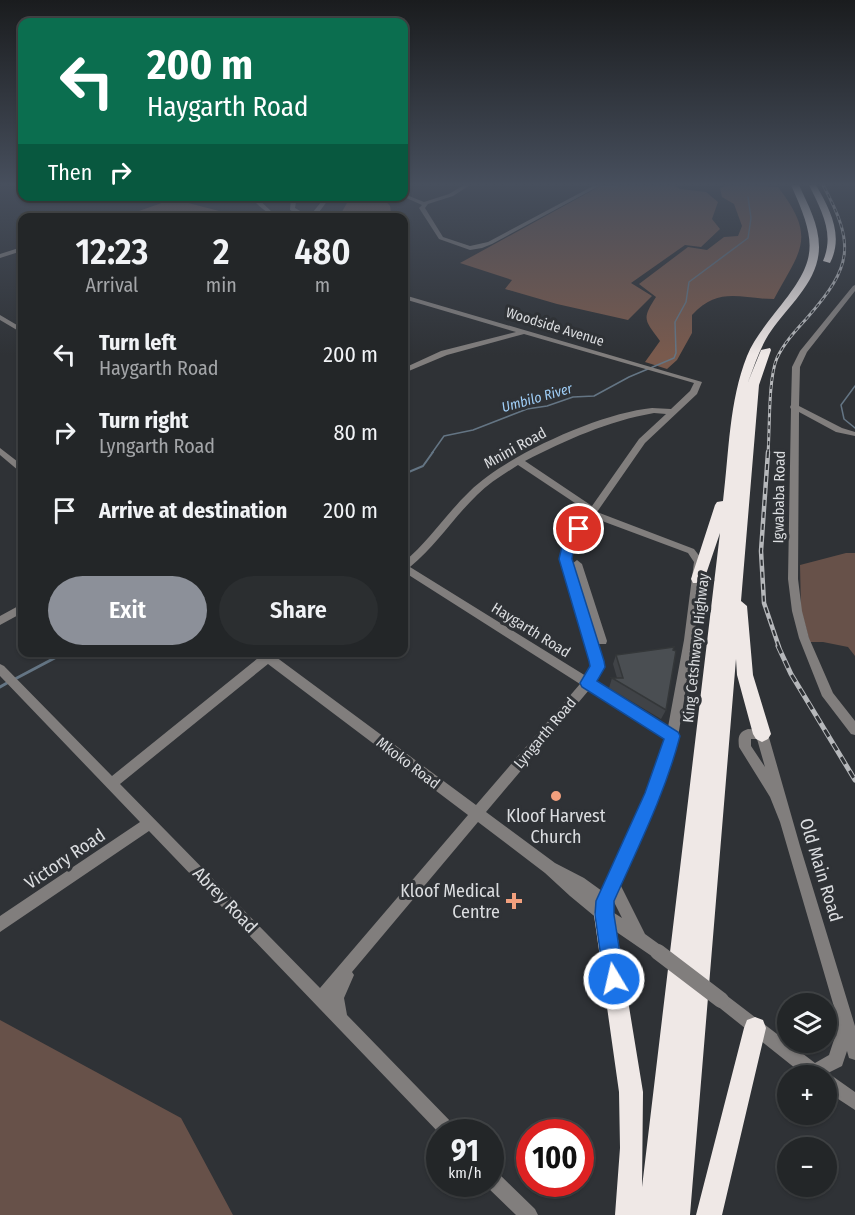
<!DOCTYPE html>
<html lang="en">
<head>
<meta charset="utf-8">
<style>
	:root { --surface:#232628; --page:#2b2e30; --text:#f1f3f6; --muted:#a3a5a8; --line:#404345; --accent:#8c9099 }
	body { margin:0; font-family:"Fira Sans Condensed",sans-serif; background:var(--page); color:var(--text); height:100vh; display:flex; flex-direction:column; font-size:22px; white-space:nowrap }
	* { box-sizing:border-box; margin:0 }
	p { font-size:20px; color:var(--muted) }
	.icon { flex:none; width:33px; height:33px; fill:none; stroke:currentColor; stroke-width:2; stroke-linecap:round; stroke-linejoin:round }
	.map { position:relative; flex:1; overflow:hidden }
	.details { position:absolute; left:18px; top:213px; width:390px; height:444px; display:flex; flex-direction:column; background:var(--surface); border-radius:12px; box-shadow:0 2px 4px #0004,0 0 0 2px var(--line) }
	.details>* { flex:none }
	.guide { position:absolute; left:18px; top:18px; width:390px; height:183px; border-radius:12px; box-shadow:0 2px 4px #0004,0 0 0 2px var(--line); background:#0b6e4f; color:#fff; overflow:hidden }
	.controls { position:absolute; left:777px; top:993px; display:grid; gap:12px }
	.controls a { display:grid; place-items:center; width:60px; height:60px; border-radius:50%; background:var(--surface); box-shadow:0 2px 4px #0004,0 0 0 2px var(--line); font-size:30px }
	.speed { position:absolute; left:426px; top:1119px; display:flex; gap:12px; font-size:30px; font-weight:700; text-align:center }
	.speed>* { display:grid; place-content:center; width:78px; height:78px; border-radius:50%; background:var(--surface); box-shadow:0 2px 4px #0004,0 0 0 2px var(--line); line-height:1 }
	.speed small { font-size:15px; font-weight:400 }
	.speed .limit { border:9px solid #d22; background:#fff; color:#111 }
	.pin { position:absolute; display:grid; place-items:center; width:51px; height:51px; color:#fff; margin:-26px; border:3px solid #fff; border-radius:50%; box-shadow:0 2px 6px #0007 }
	.me { position:absolute; width:66px; margin:-33px; rotate:351deg; stroke-linejoin:round; filter:drop-shadow(0 0 4px #0008) }
	.turn { display:flex; align-items:center; gap:21px; height:126px; padding:0 30px; font-size:27px }
	.turn .icon { width:78px; height:78px; stroke-width:2.5 }
	.turn b { display:block; font-size:42px; line-height:51px }
	.then { display:flex; align-items:center; height:57px; padding:0 30px; background:#0003; gap:12px; font-size:22px }
	.eta { display:flex; justify-content:space-evenly; align-items:center; height:102px; text-align:center }
	.eta b { font-size:36px; font-weight:600; line-height:42px }
	.cta { display:flex; gap:12px; margin-top:auto; padding:12px 30px }
	.cta a { flex:1; height:69px; border-radius:36px; background:var(--accent); color:#fff; font-size:24px; font-weight:600; line-height:69px; text-align:center }
	.cta a+a { background:var(--page); color:var(--text) }
	ul { padding:0; list-style:none }
	li { display:flex; align-items:center; gap:18px; height:78px; padding:0 30px }
	li div { flex:1 }
	li b { display:block; font-size:22px }
	li em { font-style:normal }
	.map>svg:first-child { display:block }
</style>
</head>
<body>
<div class="map">
<svg width="855" height="1215" viewBox="0 0 855 1215">
	<rect width="100%" height="100%" fill="#2f3236"/>
	<path fill="#675149" d="M846,553H855V656L848,647L823,642H810L801,610L800,565Z
		M0,1020L181,1118L233,1215H0Z"/>
	<path fill="#795a4d" d="M602,185H674L680,189L706,192L718,202L712,219L720,229L701,247L685,245L631,283L652,296L628,320L557,304L505,289L512,280L460,263Z
		M729,185L778,187C817,238 801,249 774,299C740,299 719,286 692,315V333L677,360L667,369L645,362L660,341C645,320 641,320 656,297L639,284L688,247L707,250L724,237L738,236L742,226L734,204L722,197L720,188Z
		M351,196L382,197L390,206L392,217H339Z
		M173,199L242,217H122Z"/>
	<g fill="none" stroke-linecap="round" stroke-linejoin="round">
		<path stroke="#647584" stroke-width="1.5" d="M588,185H594
			M600,186L617,187
			M855,386L841,405L844,419L855,428
			M432,453L444,436L473,430L527,409L547,406L573,397L594,396L629,377L674,358L676,353L675,322L686,302L689,282L748,238L751,218L748,197"/>
		<path stroke="#647584" stroke-width="2" d="M404,474L423,466L433,452"/>
		<path stroke="#647584" stroke-width="3" d="M15,679L66,652
			M0,687L7,683"/>
		<path fill="#817e7d" fill-rule="evenodd" d="M464,185H470L453,196L428,204L425,208L443,237L470,246L488,242L595,185H601L492,244L482,248L470,250L439,239L419,208L422,205L402,196L404,194L424,202L449,194Z
			M249,196H255L271,211L287,218C270,218 261,208 249,196Z
			M291,196H297L295,208L307,215L313,212L326,196H331C315,217 315,224 290,210Z
			M22,247V251L0,258V254Z
			M855,285V291L807,352L800,367L799,406L842,428L855,432V436L836,432L799,412L798,579L802,611L809,638L833,693L855,721V735L851,734L822,696L799,638L792,611L788,579L791,409L790,407L791,405L792,367L800,351L853,286Z
			M404,295L702,382L697,394L645,443L597,512L694,549L704,562L694,640L676,749L658,795L620,884L645,934L663,947L665,952L663,957L658,959L653,957L599,920L570,896L545,873L478,822L352,972L354,975L344,998L347,1015L455,1126L458,1132H440V1134L149,831L0,932V916L140,822L0,676V664L4,666L112,776L263,654L278,652L276,657L476,805L580,684L404,572V562C429,541 446,514 470,491C507,455 600,413 652,408C658,408 665,409 671,409L690,391L694,383L524,334L447,355L404,373V368L441,351L516,332L404,299ZM654,413L666,414L639,439L592,506L525,461C566,440 608,421 654,413ZM518,465L587,511L586,514L562,549V565L590,661L591,667L586,676L410,567C436,546 453,518 477,495C489,483 504,474 518,465ZM594,518L688,553L694,562L684,640L668,727L595,682L603,667L602,661L572,565V549ZM268,664L468,815L320,988L120,784ZM589,690L666,738L664,749L646,795L602,891L584,878L555,863L486,812ZM613,900L622,918L611,911Z
			M0,315L22,328V333L0,320Z
			M0,448L22,465V472L19,471L0,455Z
			M595,522L600,525L583,551H577L575,549L577,547L592,523Z
			M577,560L582,564L607,641L606,644H598L597,641L572,564Z
			M22,604V613L0,625V616Z
			M748,729L766,730L768,734L800,846L855,1026V1060L849,1058L847,1051L842,1066L828,1073L855,1092V1110L826,1091V1076H805L716,1005L713,1000L716,995L721,992L726,995L815,1063L829,1055L839,1024L780,822L770,797L739,747C738,738 738,732 748,729ZM751,739H757L765,767L751,746Z
			M490,1168L496,1171L535,1209L538,1215H516L484,1184H490Z"/>
		<path fill="#efe8e6" fill-rule="evenodd" d="M791,185H799C808,205 819,224 819,247C819,281 789,305 771,331C760,347 755,364 748,382L761,350L770,348L771,350L759,385L741,601L747,606L753,675L771,734L768,739L762,742L756,739L753,734L737,675L736,659L690,1215H615L620,1148L619,1092L594,915L597,908L604,905L611,908L614,915L643,1092L642,1187L720,533L703,583H693L691,579L715,505L717,502L723,501C729,453 729,401 747,356C753,341 764,327 774,314C817,261 819,247 791,185Z
			M809,185H816C830,209 844,236 830,263L823,261C835,233 821,210 809,185Z
			M755,1017L763,1020L766,1028L722,1215H696L744,1028L747,1020Z"/>
		<defs>
			<path id="rail-far2" d="M768,453C770,429 768,379 777,358C784,343 796,330 807,318C853,266 855,244 823,185"/>
			<path id="rail-far1" d="M768,452L761,551L764,603L779,647"/>
			<path id="rail" d="M778,646L791,674L855,780"/>
		</defs>
		<use href="#rail-far2" stroke="#b6b8bb" stroke-width="3"/>
		<use href="#rail-far1" stroke="#b6b8bb" stroke-width="4.5"/>
		<use href="#rail" stroke="#b6b8bb" stroke-width="5"/>
		<use href="#rail-far2" stroke="#2f3236" stroke-width="1.5" stroke-dasharray="4" stroke-linecap="butt"/>
		<use href="#rail-far1" stroke="#2f3236" stroke-width="2" stroke-dasharray="6" stroke-linecap="butt"/>
		<use href="#rail" stroke="#2f3236" stroke-width="3" stroke-dasharray="8" stroke-linecap="butt"/>
		<path stroke="#817e7d" stroke-width="16" d="M658,952L721,1000"/>
	</g>
	<path fill="#404347" d="M673,650L666,710L661,719L609,688L612,678H617L613,664L616,655Z"/>
	<path fill="#4a4e52" stroke="#343739" stroke-width="1.5" d="M674,647L673,650L676,651L666,710L612,678H623L616,655Z"/>
	<linearGradient id="sky" x2="0" y2="1"><stop stop-color="#1a1c1e"/><stop offset="0.52" stop-color="#474f5d"/><stop offset="1" stop-color="#474f5d" stop-opacity="0"/></linearGradient>
	<rect width="855" height="355" fill="url(#sky)"/>
	<path fill="#1a73e8" stroke="#114b97" stroke-width="1.5" d="M579,525L585,529L574,546L572,559L604,661L605,667L597,681L678,732L680,736C665,794 638,847 614,901V915L624,979L621,986L614,989L607,986L604,979L595,915L596,901L645,793L664,739L582,687L580,683L590,666L589,661L559,559L562,546L575,526Z"/>
	<g fill="#f2a07e" stroke="#2f3236" stroke-width="2">
		<circle cx="556" cy="796" r="6"/>
		<path d="M511 892h6v6h6v6h-6v6h-6v-6h-6v-6h6z"/>
	</g>
	<g text-anchor="middle" dominant-baseline="central" stroke-width="6" stroke-linejoin="round" paint-order="stroke">
		<g font-size="14" fill="#dbdde0" stroke="#2f3236">
			<text transform="translate(555 327) rotate(17)">Woodside Avenue</text>
		</g>
		<g font-size="14" font-style="italic" fill="#a0cff8" stroke="#2f3236">
			<text transform="translate(537 398) rotate(-16)">Umbilo River</text>
		</g>
		<g font-size="15" fill="#dbdde0" stroke="#2f3236">
			<text transform="translate(515 448) rotate(-29)">Mnini Road</text>
			<text transform="translate(779 497) rotate(-89)">Igwababa Road</text>
			<text transform="translate(531 630) rotate(32)">Haygarth Road</text>
			<text transform="translate(696 648) rotate(-84)">King Cetshwayo Highway</text>
			<text transform="translate(545 733) rotate(-50)">Lyngarth Road</text>
			<text transform="translate(408 763) rotate(37)">Mkoko Road</text>
		</g>
		<g font-size="18" fill="#dbdde0" stroke="#2f3236">
			<text x="556" y="816">Kloof Harvest<tspan x="556" dy="21">Church</tspan></text>
			<text x="500" y="891" text-anchor="end">Kloof Medical<tspan x="500" dy="21">Centre</tspan></text>
		</g>
		<g font-size="18" fill="#dbdde0" stroke="#2f3236">
			<text transform="translate(65 859) rotate(-34)">Victory Road</text>
			<text transform="translate(821 870) rotate(73)">Old Main Road</text>
			<text transform="translate(225 900) rotate(46)">Abrey Road</text>
		</g>
	</g>
</svg>
<div class="controls">
<a><svg class="icon" aria-label="layers" viewBox="0 0 24 24"><path d="M12 4l9 5-9 5-9-5zM3 14l9 5 9-5"/></svg></a>
<a>+</a>
<a>−</a>
</div>
<div class="speed"><div>91<small>km/h</small></div><div class="limit">100</div></div>
<div class="pin" style="left:579px;top:529px;background:#d93025"><svg class="icon" aria-label="arrive" viewBox="0 0 24 24"><path d="M6 21V4h12l-3 4 3 4H6"/></svg></div>
<svg class="me" style="left:614px;top:979px" viewBox="-20 -20 40 40"><circle r="17" fill="#1a73e8" stroke="#fff" stroke-width="3"/><path d="M0-11L8 9 0 5-8 9z" fill="#fff"/></svg>
<div class="guide">
<div class="turn"><svg class="icon" aria-label="left" viewBox="0 0 24 24"><path d="M17 20v-9H6M10 6l-5 5 5 5"/></svg><div><b>200 m</b>Haygarth Road</div></div>
<div class="then">Then<svg class="icon" aria-label="right" viewBox="0 0 24 24"><path d="M7 20v-9h11M14 6l5 5-5 5"/></svg></div>
</div>
<section class="details">
<div class="eta">
<div><b>12:23</b><p>Arrival</p></div>
<div><b>2</b><p>min</p></div>
<div><b>480</b><p>m</p></div>
</div>
<ul>
<li><svg class="icon" aria-label="left" viewBox="0 0 24 24"><path d="M17 20v-9H6M10 6l-5 5 5 5"/></svg><div><b>Turn left</b><p>Haygarth Road</p></div><em>200 m</em></li>
<li><svg class="icon" aria-label="right" viewBox="0 0 24 24"><path d="M7 20v-9h11M14 6l5 5-5 5"/></svg><div><b>Turn right</b><p>Lyngarth Road</p></div><em>80 m</em></li>
<li><svg class="icon" aria-label="arrive" viewBox="0 0 24 24"><path d="M6 21V4h12l-3 4 3 4H6"/></svg><div><b>Arrive at destination</b></div><em>200 m</em></li>
</ul>
<div class="cta"><a>Exit</a><a>Share</a></div>
</section>
</div>
</body>
</html>
